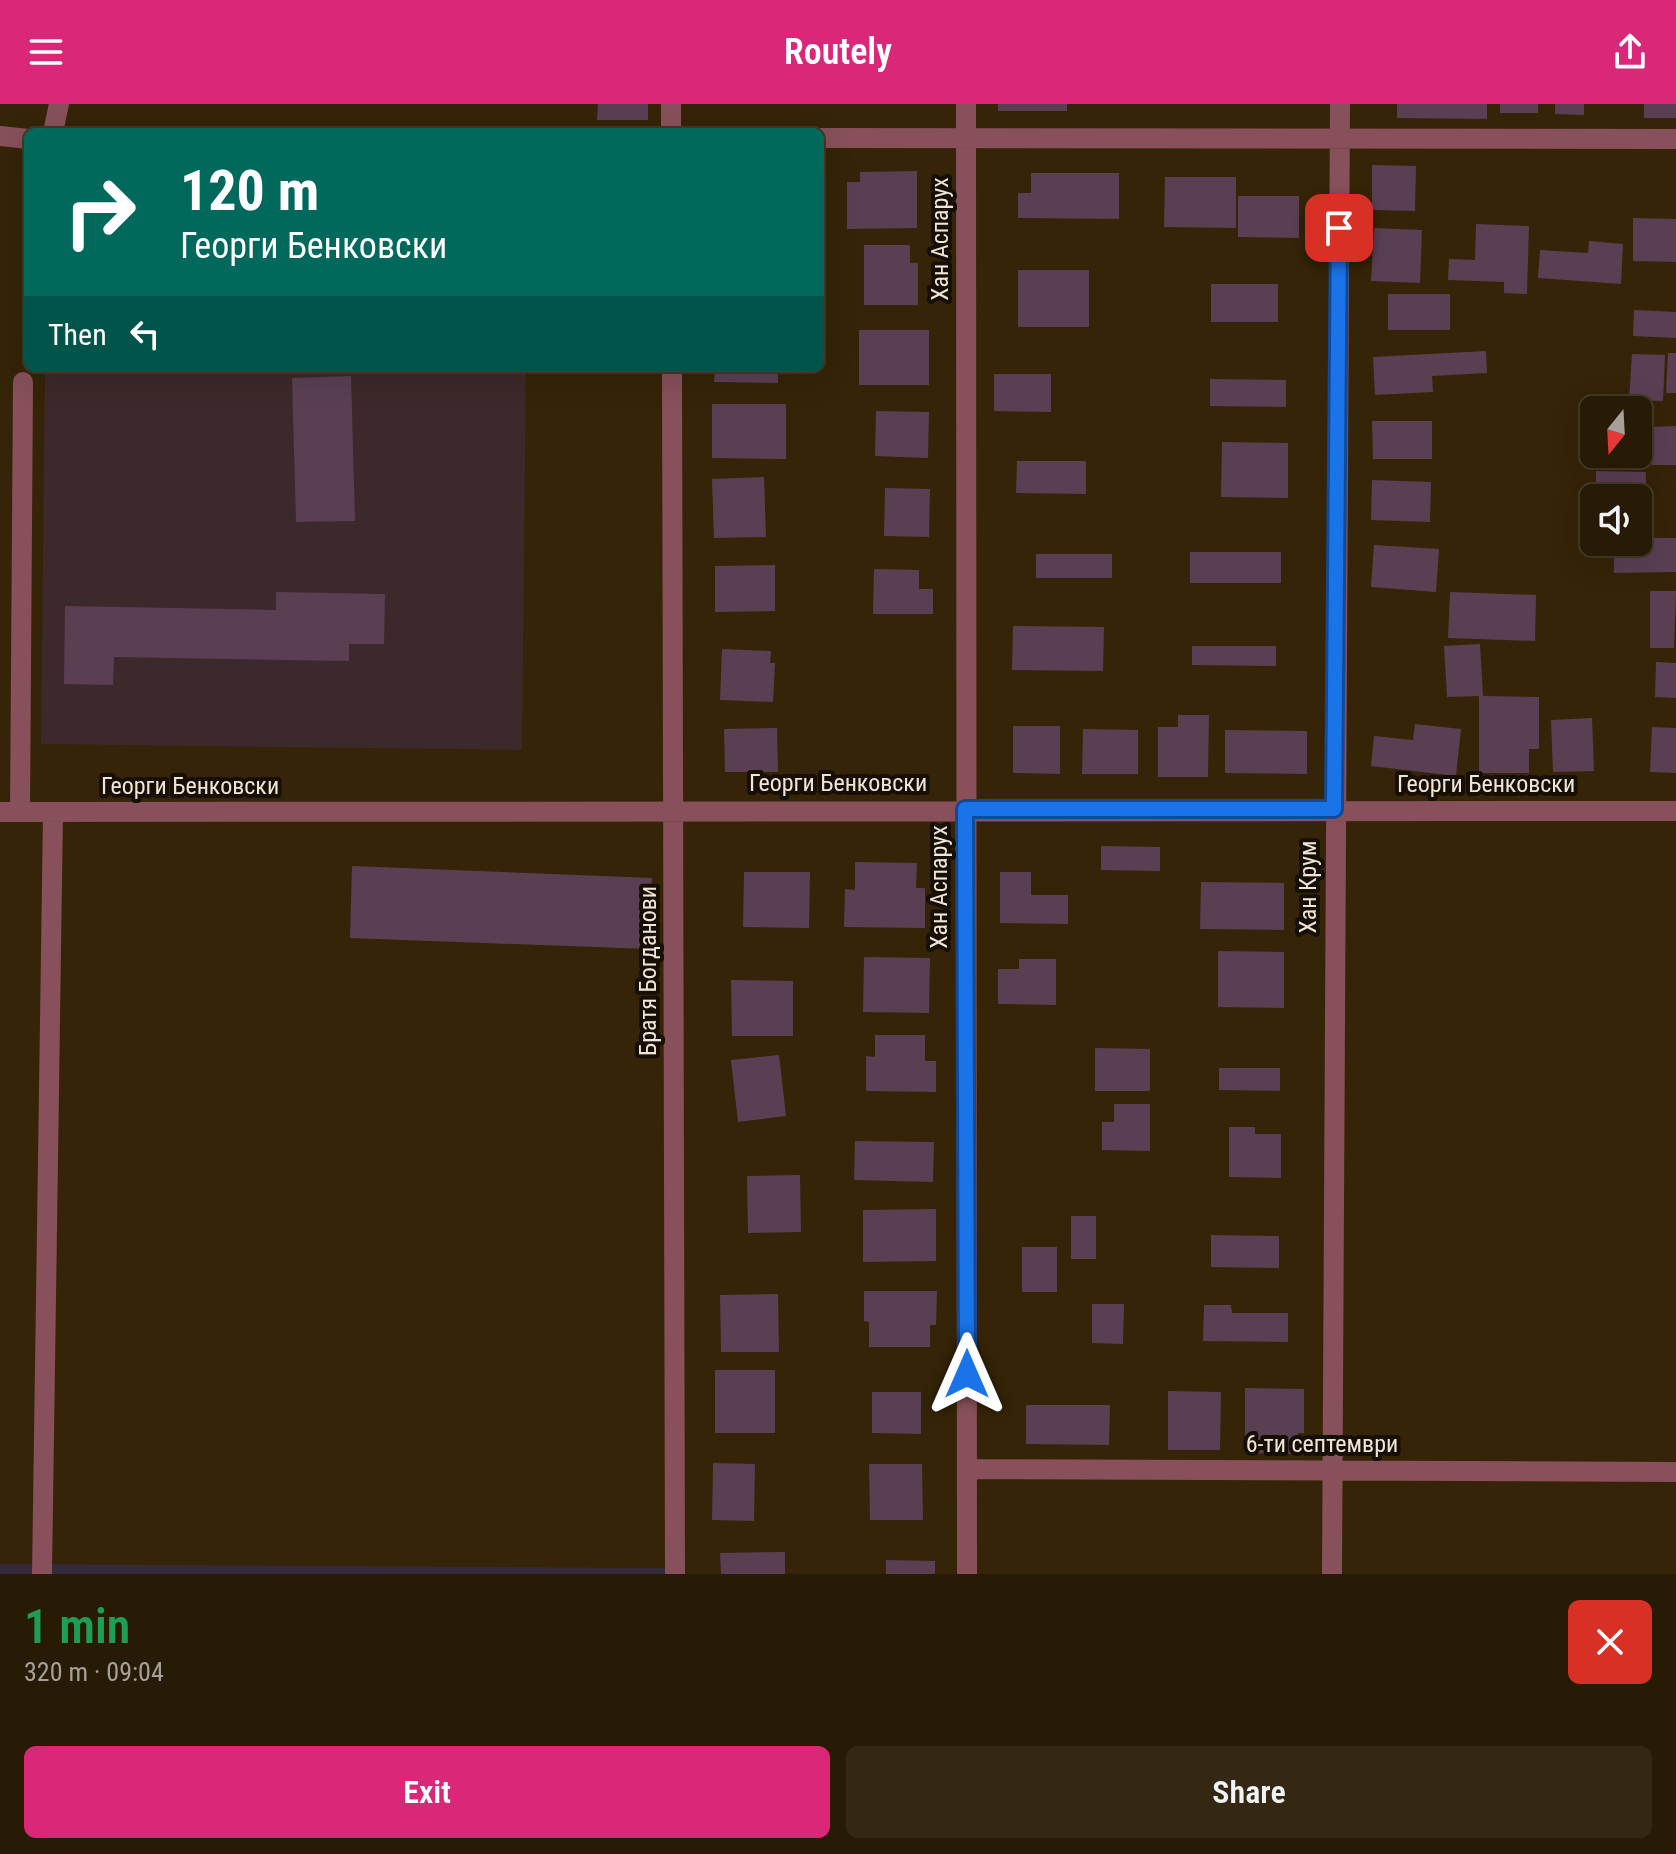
<!DOCTYPE html>
<html lang="en">
<head>
<meta charset="utf-8">
<style>
	:root { --surface:#281b05; --page:#342813; --text:#f1f3f6; --muted:#a5a19a; --line:#443927; --accent:#db2777 }
	body { margin:0; font-family:"Roboto Condensed",sans-serif; background:var(--page); color:var(--text); height:100vh; display:flex; flex-direction:column; font-size:30px; white-space:nowrap }
	* { box-sizing:border-box; margin:0 }
	p { font-size:26px; color:var(--muted) }
	.icon { flex:none; width:44px; height:44px; fill:none; stroke:currentColor; stroke-width:2; stroke-linecap:round; stroke-linejoin:round }
	.map { position:relative; height:1470px; overflow:hidden }
	.sheet { display:flex; flex-direction:column; background:var(--surface); flex:1 }
	.sheet>* { flex:none }
	.guide { position:absolute; left:24px; top:24px; width:800px; height:244px; border-radius:12px; box-shadow:0 8px 32px #0002,0 0 0 2px var(--line); background:#00695c; color:#fff; overflow:hidden }
	.needle { width:52px; rotate:198deg }
	.tools { position:absolute; left:1580px; top:292px; display:grid; gap:16px }
	.tools a { display:grid; place-items:center; width:72px; height:72px; border-radius:12px; background:var(--surface); box-shadow:0 8px 32px #0002,0 0 0 2px var(--line); font-size:40px }
	.pin { position:absolute; display:grid; place-items:center; width:68px; height:68px; color:#fff; margin:-34px; border-radius:16px; box-shadow:0 4px 12px #0006 }
	.me { position:absolute; width:88px; margin:-44px; rotate:0deg; stroke-linejoin:round; filter:drop-shadow(0 0 6px #0008) }
	.turn { display:flex; align-items:center; gap:28px; height:168px; padding:0 24px; font-size:36px }
	.turn .icon { width:104px; height:104px; stroke-width:2.5 }
	.turn b { display:block; font-size:56px; line-height:68px }
	.then { display:flex; align-items:center; height:76px; padding:0 24px; background:#0003; gap:16px; font-size:30px }
	.round { display:grid; place-items:center; flex:none; width:84px; height:84px; border-radius:12px; background:var(--page) }
	.headline { display:flex; align-items:center; justify-content:space-between; height:136px; padding:0 24px }
	h1 { font-size:48px; font-weight:600; line-height:60px; color:#1e9e55 }
	.button { display:flex; gap:16px; margin-top:auto; padding:16px 24px }
	.button a { flex:1; height:92px; border-radius:12px; background:var(--accent); color:#fff; font-size:32px; font-weight:600; line-height:92px; text-align:center }
	.button a+a { background:var(--page); color:var(--text) }
	header { display:flex; justify-content:space-between; align-items:center; height:104px; padding:0 24px; background:var(--accent); color:#fff; font-size:36px; font-weight:600 }
	.map>svg:first-child { display:block }
</style>
</head>
<body>
<header><svg class="icon" aria-label="menu" viewBox="0 0 24 24"><path d="M4 6h16M4 12h16M4 18h16"/></svg>Routely<svg class="icon" aria-label="share" viewBox="0 0 24 24"><path d="M12 15V3M7 8l5-5 5 5M5 13v7h14v-7"/></svg></header>
<div class="map">
<svg width="1676" height="1470" viewBox="0 0 1676 1470">
	<rect width="100%" height="100%" fill="#352407"/>
	<path fill="#3c292b" d="M45,264H526L522,646L41,640Z"/>
	<path fill="#352a39" d="M0,1460L666,1464V1470H0Z"/>
	<path fill="#5a3f53" d="M598,0H648V16H597Z
		M998,0H1067V7H998Z
		M1397,0H1487V15L1397,14Z
		M1500,0H1538V9H1500Z
		M1555,0H1584V11L1555,10Z
		M1644,0H1676V14H1644Z
		M1372,61L1416,62L1415,107L1372,106Z
		M917,67V124L847,125V78H860V68Z
		M1031,69H1119V115L1018,114V89H1031Z
		M1165,73H1236V124L1164,123Z
		M1238,92H1299V134L1238,133Z
		M1633,114L1676,115V158L1633,157Z
		M1476,120L1529,122L1527,190L1504,189V178L1448,176L1449,155L1475,156Z
		M1374,124L1422,126L1420,179L1371,177Z
		M1589,137L1623,140L1621,180L1538,174L1540,146L1588,149Z
		M864,141H910V159H918V201H864Z
		M1018,166H1089V223H1018Z
		M1211,180H1278V218H1211Z
		M1388,190H1450V226H1388Z
		M1634,206L1676,208V234L1633,232Z
		M859,226H929V281H859Z
		M1486,247L1487,269L1432,272L1433,288L1375,291L1373,253Z
		M1668,249H1676V289H1666Z
		M1632,250L1665,251L1663,297L1629,296Z
		M715,264H778V279L714,278Z
		M994,270H1051V308L994,307Z
		M351,272L355,417L296,418L292,274Z
		M1210,275L1286,276V303L1210,302Z
		M712,300H786V355L712,354Z
		M876,307L929,308L928,354L875,352Z
		M1372,317H1432V355H1373Z
		M1676,322V361H1652V323Z
		M1222,338L1288,339V394L1221,393Z
		M1017,357H1086V390L1016,389Z
		M1596,367L1646,368L1645,407H1638V394H1596Z
		M764,373L766,433L714,434L712,375Z
		M1372,376L1431,378L1430,418L1371,416Z
		M885,384L930,385L929,433L884,432Z
		M1638,434H1676V468L1614,469V438H1638Z
		M1374,441L1439,445L1436,488L1371,483Z
		M1190,448H1281V479H1190Z
		M1036,450H1112V474H1036Z
		M775,461V507L715,508V462Z
		M874,465L919,466V485H933V510H873Z
		M1650,487H1676L1674,544H1650Z
		M276,488L385,490L384,540H349V557L114,553L113,581L64,580L65,502L276,506Z
		M1450,488L1536,491L1535,537L1448,534Z
		M1013,522L1104,523L1103,567L1012,566Z
		M1480,540L1483,592L1539,593V645H1529V669H1479V592L1447,593L1444,542Z
		M1192,542H1276V562L1192,561Z
		M722,545L771,547L770,559H775L773,598L720,596Z
		M1656,558L1676,559V594L1655,593Z
		M1178,611H1209L1208,673H1158V623H1178Z
		M1592,614L1594,667L1553,668L1551,616Z
		M1415,620L1461,625L1456,672L1371,662L1374,632L1413,636Z
		M1013,622H1060V670L1013,669Z
		M1652,623L1676,624V669L1650,668Z
		M777,624L778,668H725L724,625Z
		M1083,625L1138,626V670H1082Z
		M1225,626L1307,627V670L1225,669Z
		M1101,742L1160,743V767L1101,766Z
		M855,758L917,759L916,784H925V824L844,823L845,785L855,786Z
		M352,762L652,774L649,845L350,834Z
		M744,768H810L809,824L743,823Z
		M1000,768H1031V791H1068V820L1000,819Z
		M1201,778L1284,779V826L1200,825Z
		M1218,847L1284,848V904L1218,903Z
		M864,853L930,854L929,909L863,908Z
		M1019,855H1056V901L998,900V865H1019Z
		M731,876L793,877V932H732Z
		M875,931H925V957H936V988L866,987V952L875,953Z
		M1095,944L1150,945V987H1095Z
		M779,951L786,1012L738,1018L731,956Z
		M1219,964H1280V987L1219,986Z
		M1114,1000H1150V1047L1102,1046V1018H1114Z
		M1229,1023H1255V1030H1281V1074L1229,1073Z
		M855,1037L934,1038L933,1078L854,1076Z
		M800,1071L801,1128L748,1129L747,1072Z
		M936,1105V1157L863,1158V1106Z
		M1071,1112H1096V1155H1071Z
		M1211,1131L1279,1132V1164L1211,1163Z
		M1022,1143H1057V1188H1022Z
		M864,1187H937L936,1221H930V1243H869V1218L864,1217Z
		M778,1190L779,1248H721L720,1191Z
		M1092,1200H1124L1123,1240L1092,1239Z
		M1204,1201H1231L1232,1209H1288V1238L1203,1237Z
		M715,1266H775V1329H715Z
		M1245,1284L1304,1285V1329H1298V1350L1245,1349Z
		M1168,1287L1221,1288L1220,1346H1168Z
		M872,1288H921V1330L872,1329Z
		M1026,1301H1110L1109,1341L1026,1340Z
		M713,1359L755,1360L754,1417L712,1416Z
		M869,1360H922L923,1416H870Z
		M785,1448V1470H721L720,1449Z
		M886,1456L935,1457V1470H886Z"/>
	<g fill="none" stroke-linecap="round" stroke-linejoin="round">
		<path stroke="#87505a" stroke-width="20" d="M671,0V28
			M966,0L967,1470
			M53,28L59,0
			M0,32L28,35
			M820,34L1676,35
			M672,264L675,1470
			M0,708L1676,707
			M20,708L23,278
			M967,1365L1676,1368
			M42,1470L53,709
			M1332,1470L1340,0"/>
	</g>
	<g fill="none" stroke-linecap="round" stroke-linejoin="round">
		<defs>
			<path id="route" d="M967,1270L965,705H1334L1339,124"/>
		</defs>
		<use href="#route" stroke="#114b97" stroke-width="20"/>
		<use href="#route" stroke="#1a73e8" stroke-width="14"/>
	</g>
	<g text-anchor="middle" dominant-baseline="central" stroke-width="8" stroke-linejoin="round" paint-order="stroke">
		<g font-size="24" fill="#f1e6d6" stroke="#160f05">
			<text transform="translate(940 135) rotate(-90)">Хан Аспарух</text>
			<text x="838" y="679">Георги Бенковски</text>
			<text x="1486" y="680">Георги Бенковски</text>
			<text x="190" y="682">Георги Бенковски</text>
			<text transform="translate(939 783) rotate(-90)">Хан Аспарух</text>
			<text transform="translate(1308 783) rotate(-90)">Хан Крум</text>
			<text transform="translate(648 867) rotate(-90)">Братя Богданови</text>
			<text x="1322" y="1340">6-ти септември</text>
		</g>
	</g>
</svg>
<div class="tools">
<a><svg class="needle" viewBox="-14 -14 28 28"><path d="M0-13l5 13h-10z" fill="#e53935"/><path d="M0 13l5-13h-10z" fill="#a5a19a"/></svg></a>
<a><svg class="icon" aria-label="sound" viewBox="0 0 24 24"><path d="M4 9h4l5-4v14l-5-4H4zM17 9q2 3 0 6"/></svg></a>
</div>
<div class="pin" style="left:1339px;top:124px;background:#d93025"><svg class="icon" aria-label="arrive" viewBox="0 0 24 24"><path d="M6 21V4h12l-3 4 3 4H6"/></svg></div>
<svg class="me" style="left:967px;top:1270px" viewBox="-20 -20 40 40"><path d="M0-17L14 15 0 8-14 15z" fill="#1a73e8" stroke="#fff" stroke-width="4"/></svg>
<div class="guide">
<div class="turn"><svg class="icon" aria-label="right" viewBox="0 0 24 24"><path d="M7 20v-9h11M14 6l5 5-5 5"/></svg><div><b>120 m</b>Георги Бенковски</div></div>
<div class="then">Then<svg class="icon" aria-label="left" viewBox="0 0 24 24"><path d="M17 20v-9H6M10 6l-5 5 5 5"/></svg></div>
</div>
</div>
<section class="sheet">
<div class="headline"><div><h1>1 min</h1><p>320 m · 09:04</p></div><a class="round" style="background:#d93025;color:#fff"><svg class="icon" aria-label="close" viewBox="0 0 24 24"><path d="M6 6l12 12M18 6L6 18"/></svg></a></div>
<div class="button"><a>Exit</a><a>Share</a></div>
</section>
</body>
</html>
